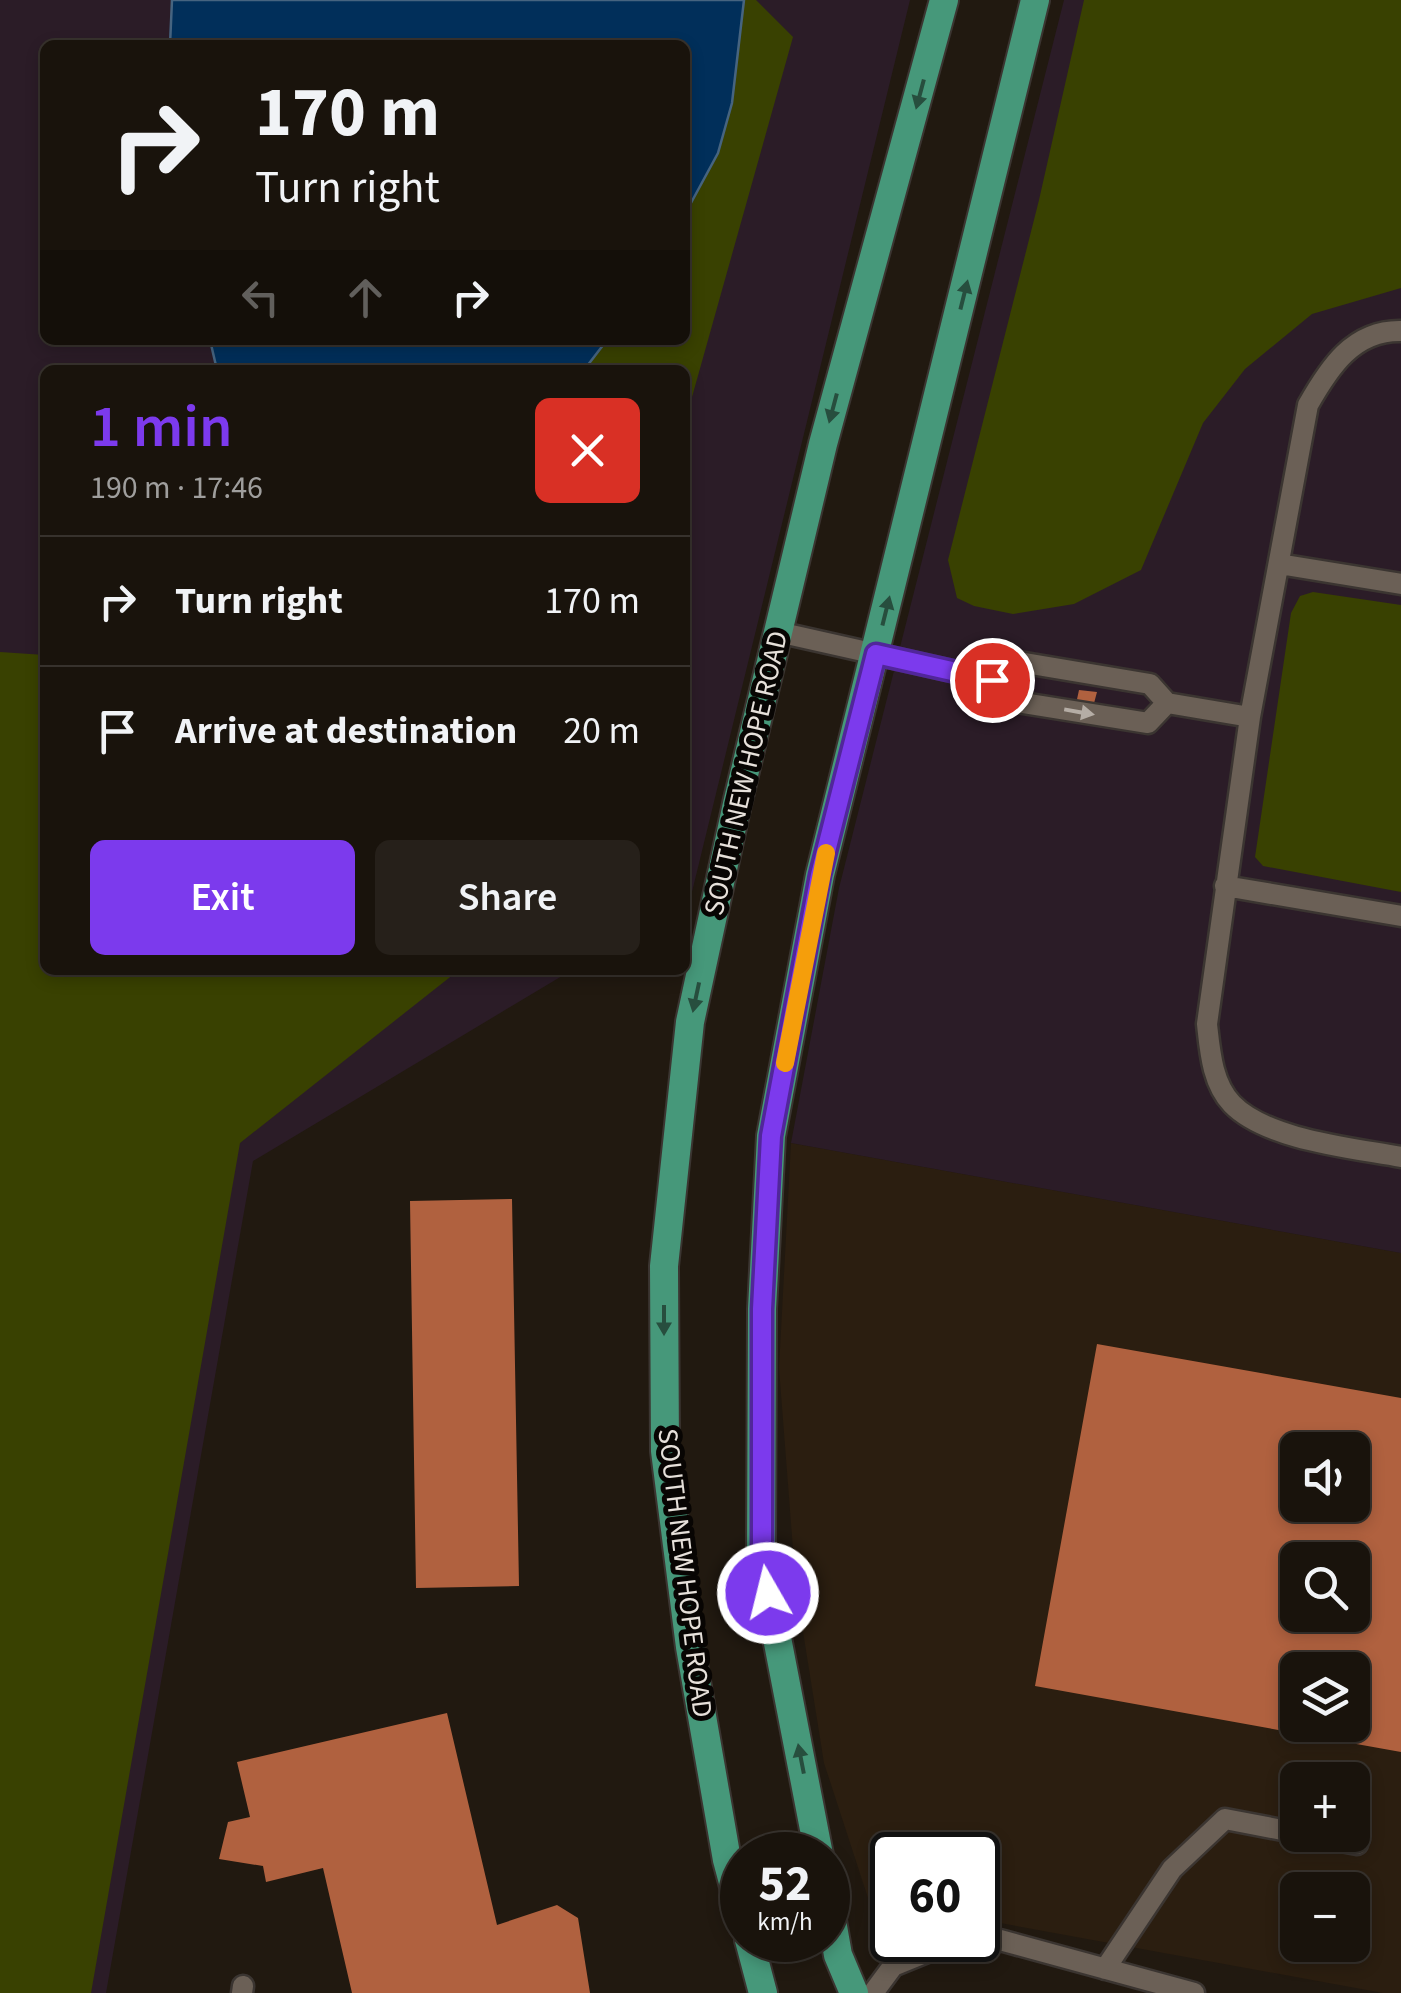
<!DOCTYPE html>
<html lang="en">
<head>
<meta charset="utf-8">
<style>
	:root { --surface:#19130c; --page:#26201a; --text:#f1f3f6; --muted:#9f9e9d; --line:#37322d; --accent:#7c3aed }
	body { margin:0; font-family:"Source Sans 3",sans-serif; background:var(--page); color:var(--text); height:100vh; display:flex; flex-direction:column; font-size:38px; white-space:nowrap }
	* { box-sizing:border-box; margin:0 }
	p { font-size:32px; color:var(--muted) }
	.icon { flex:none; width:55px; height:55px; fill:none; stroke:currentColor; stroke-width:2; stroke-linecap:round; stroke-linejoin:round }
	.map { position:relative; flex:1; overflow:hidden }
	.side { position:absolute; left:40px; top:365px; width:650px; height:610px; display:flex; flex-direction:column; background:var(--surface); border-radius:15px; box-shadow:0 5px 15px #0003,0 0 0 2px var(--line) }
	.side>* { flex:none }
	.banner { position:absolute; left:40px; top:40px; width:650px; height:305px; border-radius:15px; box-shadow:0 5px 15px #0003,0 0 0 2px var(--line); background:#19130c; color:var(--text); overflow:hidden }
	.controls { position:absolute; left:1280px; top:1432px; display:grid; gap:20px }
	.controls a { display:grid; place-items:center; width:90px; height:90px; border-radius:15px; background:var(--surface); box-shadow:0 5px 15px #0003,0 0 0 2px var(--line); font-size:50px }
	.speed { position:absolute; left:720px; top:1832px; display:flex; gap:20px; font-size:50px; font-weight:700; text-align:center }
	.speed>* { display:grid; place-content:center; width:130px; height:130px; border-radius:50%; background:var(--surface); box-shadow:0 5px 15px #0003,0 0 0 2px var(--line); line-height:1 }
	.speed small { font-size:25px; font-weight:400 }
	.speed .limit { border:5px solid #111; border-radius:15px; background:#fff; color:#111 }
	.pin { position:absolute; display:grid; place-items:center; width:85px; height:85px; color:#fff; margin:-42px; border:5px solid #fff; border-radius:50%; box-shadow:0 2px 10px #0007 }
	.me { position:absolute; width:110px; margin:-55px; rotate:352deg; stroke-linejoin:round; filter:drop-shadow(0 0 8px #0008) }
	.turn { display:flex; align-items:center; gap:35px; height:210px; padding:0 50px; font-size:45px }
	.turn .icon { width:130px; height:130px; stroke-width:2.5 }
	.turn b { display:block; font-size:70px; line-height:85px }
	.lanes { display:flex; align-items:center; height:95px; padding:0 50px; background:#0003; justify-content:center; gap:50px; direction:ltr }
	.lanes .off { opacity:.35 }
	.round { display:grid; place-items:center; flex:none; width:105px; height:105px; border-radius:15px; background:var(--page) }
	.overview { display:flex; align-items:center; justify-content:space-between; height:170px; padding:0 50px }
	h1 { font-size:60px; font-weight:600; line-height:75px; color:var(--accent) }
	.button { display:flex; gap:20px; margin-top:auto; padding:20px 50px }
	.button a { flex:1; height:115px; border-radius:15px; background:var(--accent); color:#fff; font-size:40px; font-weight:600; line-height:115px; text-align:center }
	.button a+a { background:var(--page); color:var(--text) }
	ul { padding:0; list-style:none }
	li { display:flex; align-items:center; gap:30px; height:130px; padding:0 50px; border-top:2px solid var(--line) }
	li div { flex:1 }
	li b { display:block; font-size:38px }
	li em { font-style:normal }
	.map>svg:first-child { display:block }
</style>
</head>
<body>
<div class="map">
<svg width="1401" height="1993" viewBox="0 0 1401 1993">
	<rect width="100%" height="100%" fill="#211910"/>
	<path fill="#2b1e10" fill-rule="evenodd" d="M791,1143L1401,1253V1993H1383L978,1919V1855H892V1903L868,1898L824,1763L796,1588L779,1368ZM1298,1450H1352V1505H1298ZM1298,1560H1352V1615H1298ZM1298,1670H1352V1725H1298ZM1298,1780H1352V1835H1298ZM1298,1890H1352V1945H1298Z"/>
	<path fill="#2b1c27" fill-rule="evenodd" d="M0,0H910L690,900L685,903V370H45V970H572L253,1161L106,1993H0ZM45,45H685V340H45Z
		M1064,0H1401V1253L791,1143L839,888Z"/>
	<path fill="#394101" d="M744,0H756L793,37L685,422V370H584L607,340H685V214L718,153L732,103Z
		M1084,0H1401V288L1312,314L1245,369L1203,423L1141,570L1074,604L1013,614L974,606L957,598L948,560L1039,200Z
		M1313,592L1401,605V892L1263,866L1255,857L1291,613L1300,596Z
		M0,652L45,655V970H459L240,1143L91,1993H0Z"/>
	<path fill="#012f5a" stroke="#466480" stroke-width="2.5" d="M172,0H744L732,103L718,153L685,214V45H170Z
		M210,340H607L584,370H217Z"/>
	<path fill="#b0613f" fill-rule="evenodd" d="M1079,690L1097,692L1093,707L1076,704Z
		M512,1199L519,1586L416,1588L410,1201Z
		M1097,1344L1401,1398V1752L1035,1686ZM1298,1450H1352V1505H1298ZM1298,1560H1352V1615H1298ZM1298,1670H1352V1725H1298Z
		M447,1713L497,1925L557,1905L578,1918L590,1993H352L323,1868L266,1882L263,1866L219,1859L228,1822L250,1817L237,1762Z"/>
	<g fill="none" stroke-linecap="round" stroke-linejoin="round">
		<defs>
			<path id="service" d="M1279,564L1401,584
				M778,632L992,680L1010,701L1148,723L1167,703L1150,684L1019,662L992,680
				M1167,703L1250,717L1207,1024C1210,1051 1212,1083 1232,1104C1267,1140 1353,1148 1401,1157
				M1250,717L1308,405C1329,368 1353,330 1401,331
				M1225,886L1401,916
				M1309,1835L1357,1844
				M1105,1969L1172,1869L1225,1819L1298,1833
				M242,1993L243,1986
				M873,1993L893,1966L947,1944L1000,1940L1194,1993"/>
			<path id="primary" d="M819,1855L761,1555L762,1309L771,1136L820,875L1035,0
				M828,1898L838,1955L854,1993
				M742,1916L727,1860L690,1647L665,1451L664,1266L690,1022L737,804L823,444L944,0
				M749,1940L763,1993"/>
		</defs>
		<use href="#service" stroke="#3b3531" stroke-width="25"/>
		<use href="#primary" stroke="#3b3531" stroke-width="32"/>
		<use href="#service" stroke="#6b6056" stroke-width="20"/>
		<use href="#primary" stroke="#46987a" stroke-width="28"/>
	</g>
	<defs><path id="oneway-solid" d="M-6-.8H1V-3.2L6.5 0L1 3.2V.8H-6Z" transform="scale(2.5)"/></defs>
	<g fill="#274e3e">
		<use href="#oneway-solid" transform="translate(920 94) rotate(105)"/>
		<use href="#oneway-solid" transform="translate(964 295) rotate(-76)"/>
		<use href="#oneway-solid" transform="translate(833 408) rotate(105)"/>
		<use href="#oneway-solid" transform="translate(886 611) rotate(-76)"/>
		<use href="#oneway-solid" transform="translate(696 997) rotate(102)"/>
		<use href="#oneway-solid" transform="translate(664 1320) rotate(90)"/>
		<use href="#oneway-solid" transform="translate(801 1759) rotate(-101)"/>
	</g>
	<use fill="#b5ada5" href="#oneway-solid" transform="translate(1079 712) rotate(10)"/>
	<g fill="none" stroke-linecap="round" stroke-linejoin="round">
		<defs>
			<path id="route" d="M768,1593L762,1555V1309L771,1136L820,875L876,654L992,680"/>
		</defs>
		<use href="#route" stroke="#51269a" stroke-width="25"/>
		<use href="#route" stroke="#7c3aed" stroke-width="18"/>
		<path stroke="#f59e0b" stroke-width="18" d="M785,1063L826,853"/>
	</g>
	<g text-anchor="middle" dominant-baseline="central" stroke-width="10" stroke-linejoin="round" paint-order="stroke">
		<g font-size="28" fill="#e6e0da" stroke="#080503">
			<text transform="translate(746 773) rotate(-77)">SOUTH NEW HOPE ROAD</text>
			<text transform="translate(685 1573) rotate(83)">SOUTH NEW HOPE ROAD</text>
		</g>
	</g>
</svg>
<div class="controls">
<a><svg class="icon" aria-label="sound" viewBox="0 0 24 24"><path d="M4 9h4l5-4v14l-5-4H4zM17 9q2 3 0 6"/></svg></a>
<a><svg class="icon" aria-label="search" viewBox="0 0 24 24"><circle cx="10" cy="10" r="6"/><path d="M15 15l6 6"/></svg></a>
<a><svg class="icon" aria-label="layers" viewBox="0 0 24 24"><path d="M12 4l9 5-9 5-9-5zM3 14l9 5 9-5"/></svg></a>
<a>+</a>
<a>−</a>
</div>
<div class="speed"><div>52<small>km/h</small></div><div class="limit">60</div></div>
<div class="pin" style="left:992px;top:680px;background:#d93025"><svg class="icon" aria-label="arrive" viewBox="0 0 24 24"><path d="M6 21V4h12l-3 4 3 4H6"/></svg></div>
<svg class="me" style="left:768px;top:1593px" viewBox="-20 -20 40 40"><circle r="17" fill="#7c3aed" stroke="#fff" stroke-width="3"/><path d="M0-11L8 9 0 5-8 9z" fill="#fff"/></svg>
<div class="banner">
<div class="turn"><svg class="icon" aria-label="right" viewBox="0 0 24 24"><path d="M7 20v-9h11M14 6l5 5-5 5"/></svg><div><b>170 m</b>Turn right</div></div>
<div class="lanes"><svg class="icon off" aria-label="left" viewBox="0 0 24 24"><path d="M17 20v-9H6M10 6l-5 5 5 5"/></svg><svg class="icon off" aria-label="ahead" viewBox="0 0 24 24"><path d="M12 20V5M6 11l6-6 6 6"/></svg><svg class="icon" aria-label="right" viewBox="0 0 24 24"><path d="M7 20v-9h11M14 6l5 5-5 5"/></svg></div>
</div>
<section class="side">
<div class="overview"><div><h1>1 min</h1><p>190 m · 17:46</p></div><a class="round" style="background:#d93025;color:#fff"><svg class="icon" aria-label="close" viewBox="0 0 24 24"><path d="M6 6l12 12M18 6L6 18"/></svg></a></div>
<ul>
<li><svg class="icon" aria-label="right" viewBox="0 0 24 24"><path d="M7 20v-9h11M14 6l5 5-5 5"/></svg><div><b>Turn right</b></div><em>170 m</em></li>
<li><svg class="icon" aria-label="arrive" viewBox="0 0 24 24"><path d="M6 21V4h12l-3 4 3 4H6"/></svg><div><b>Arrive at destination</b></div><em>20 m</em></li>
</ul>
<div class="button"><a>Exit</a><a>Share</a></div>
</section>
</div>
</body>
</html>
